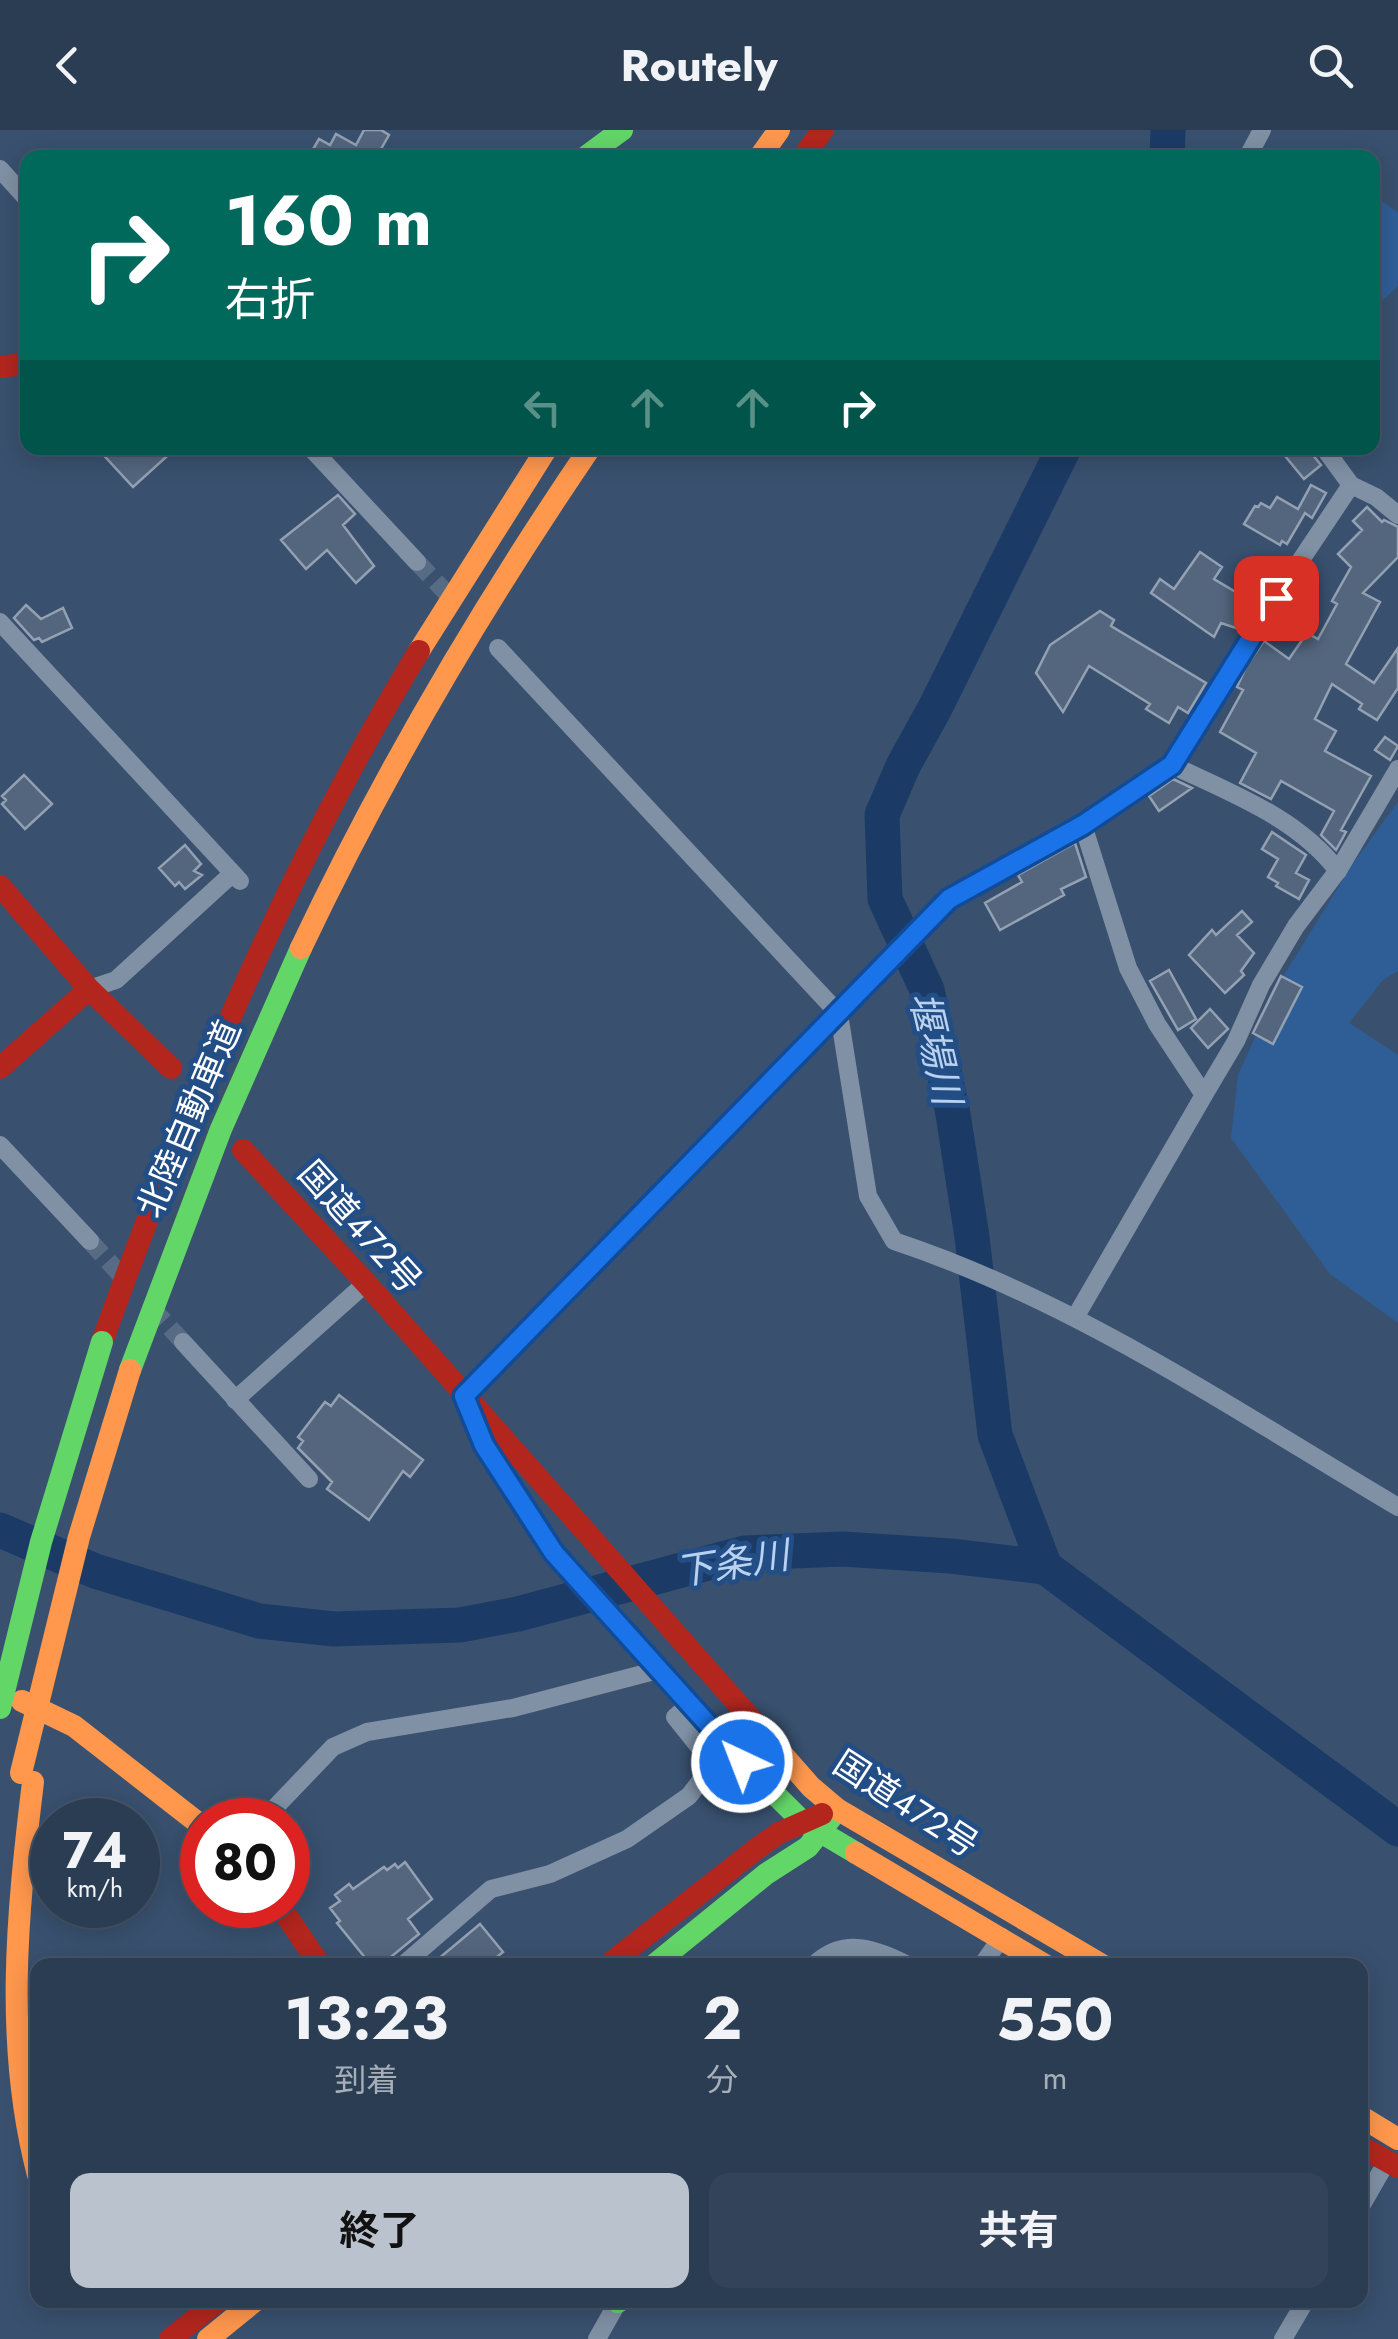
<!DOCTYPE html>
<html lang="ja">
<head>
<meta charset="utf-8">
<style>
	:root { --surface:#2b3d53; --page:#33445a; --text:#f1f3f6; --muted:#a6aeb8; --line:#47566a; --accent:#bac2cd }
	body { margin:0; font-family:Jost,"Noto Sans JP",sans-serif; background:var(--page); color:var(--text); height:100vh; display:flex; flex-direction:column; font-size:38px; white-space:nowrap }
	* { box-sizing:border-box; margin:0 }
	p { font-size:32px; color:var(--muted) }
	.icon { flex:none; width:55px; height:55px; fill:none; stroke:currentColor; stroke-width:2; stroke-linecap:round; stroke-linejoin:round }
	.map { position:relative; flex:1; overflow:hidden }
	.side { position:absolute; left:30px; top:1828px; width:1338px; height:350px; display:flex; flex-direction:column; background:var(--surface); border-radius:20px; box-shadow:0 5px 25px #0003,0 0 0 2px var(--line) }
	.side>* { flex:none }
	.hud { position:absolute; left:20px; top:20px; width:1360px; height:305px; border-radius:20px; box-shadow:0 5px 25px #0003,0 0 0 2px var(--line); background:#00695c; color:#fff; overflow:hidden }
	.speed { position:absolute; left:30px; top:1668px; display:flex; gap:20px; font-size:50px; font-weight:700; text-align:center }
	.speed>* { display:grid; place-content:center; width:130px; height:130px; border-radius:50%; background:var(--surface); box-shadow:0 5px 25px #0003,0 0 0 2px var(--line); line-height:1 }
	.speed small { font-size:25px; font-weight:400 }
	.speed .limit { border:15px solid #d22; background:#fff; color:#111 }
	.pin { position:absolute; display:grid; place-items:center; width:85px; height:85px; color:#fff; margin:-42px; border-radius:20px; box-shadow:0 5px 15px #0006 }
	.me { position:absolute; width:110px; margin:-55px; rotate:317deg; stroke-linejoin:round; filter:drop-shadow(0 0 8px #0008) }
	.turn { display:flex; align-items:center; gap:35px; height:210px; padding:0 40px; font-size:45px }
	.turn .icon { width:130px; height:130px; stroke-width:2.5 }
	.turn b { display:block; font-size:70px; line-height:85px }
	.lanes { display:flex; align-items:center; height:95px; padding:0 40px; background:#0003; justify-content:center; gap:50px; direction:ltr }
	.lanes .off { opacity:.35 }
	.eta { display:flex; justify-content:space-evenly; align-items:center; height:170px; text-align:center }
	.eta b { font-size:60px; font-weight:700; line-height:70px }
	.cta { display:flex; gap:20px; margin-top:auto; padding:20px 40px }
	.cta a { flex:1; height:115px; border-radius:20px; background:var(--accent); color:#111; font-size:40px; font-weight:700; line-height:115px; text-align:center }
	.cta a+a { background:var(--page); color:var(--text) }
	header { display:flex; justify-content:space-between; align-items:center; height:130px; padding:0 40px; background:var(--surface); font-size:45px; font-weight:700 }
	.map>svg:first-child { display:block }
</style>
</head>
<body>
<header><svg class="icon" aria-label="back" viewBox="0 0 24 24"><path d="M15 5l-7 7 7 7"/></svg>Routely<svg class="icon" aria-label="search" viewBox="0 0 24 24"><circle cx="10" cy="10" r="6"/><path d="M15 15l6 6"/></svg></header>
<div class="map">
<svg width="1398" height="2209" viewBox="0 0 1398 2209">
	<rect width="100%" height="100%" fill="#39516f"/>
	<path fill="#2f5e97" d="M1373,64L1398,83V156L1373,179Z
		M1398,672V841L1383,850L1349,893L1398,925V1193L1330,1144L1231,1008L1238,945L1281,850L1352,735Z"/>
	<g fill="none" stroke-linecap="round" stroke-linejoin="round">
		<path stroke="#1b3b66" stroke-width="35" d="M1167,28L1168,0
			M0,1400L95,1441L259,1491L334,1499L460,1495L518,1484L745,1423L843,1419L950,1426L1045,1437L1398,1699
			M1045,1437L995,1305L972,1107L953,984L927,860L885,769L882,685L903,636L935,578L1064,318"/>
	</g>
	<path fill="#53667e" stroke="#93a1b3" stroke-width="2.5" d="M364,0H381L389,5L377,26L380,28H308L319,9L330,15L336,4L356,15Z
		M97,318H176L133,357Z
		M1294,318H1307L1321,335L1304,349L1285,326Z
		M1311,355L1326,363L1312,388L1305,383L1287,414L1282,411L1280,415L1244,394L1255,376L1258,377L1261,373L1270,378L1277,367L1298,379Z
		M338,365L355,384L343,395L374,436L356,453L327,420L306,439L281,410Z
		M1367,377L1382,392L1384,390L1398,397V427L1363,463L1380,472L1346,534L1374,553L1398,518V558L1377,590L1359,579L1362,574L1332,554L1315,589L1336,601L1325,621L1371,646L1341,700L1346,702L1336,720L1321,705L1334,681L1281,651L1271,669L1240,653L1256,623L1220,602L1243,560L1237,557L1247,535L1264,511L1289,529L1307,503L1318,509L1337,474L1332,471L1351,437L1338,424L1362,400L1353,391Z
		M1200,422L1222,437L1214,449L1254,473L1239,499L1221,493L1214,507L1151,463L1160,449L1174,459Z
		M26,475L41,489L63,478L72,498L42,512L39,508L34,510L14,488Z
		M1100,481L1114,490L1111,496L1206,553L1188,583L1178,577L1169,593L1146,579L1150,574L1089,536L1063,582L1036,543L1050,515Z
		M1385,607L1398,616L1390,630L1375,620Z
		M24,645L52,674L25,699L2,674L6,670L2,666Z
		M1173,649L1192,658L1159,681L1149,666Z
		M1272,702L1306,725L1296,743L1309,750L1299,769L1276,756L1278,753L1268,747L1278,729L1262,719Z
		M1075,713L1086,747L1061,759L1064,765L1000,800L985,773L1022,752L1018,745Z
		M185,715L201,734L194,741L202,745L185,759L179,752L175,756L159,738Z
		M1242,781L1252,792L1237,805L1254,823L1241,841L1244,845L1225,863L1189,825L1212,800L1216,805Z
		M1169,840L1196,889L1178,900L1150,851Z
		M1281,846L1302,857L1273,914L1253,903Z
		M1210,879L1228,899L1208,918L1191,898Z
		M339,1265L423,1330L410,1347L403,1341L369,1390L327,1359L332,1352L298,1318L303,1311L298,1307L325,1272L331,1276Z
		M405,1732L432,1769L408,1789L419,1804L381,1835H371L337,1793L340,1791L330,1778L340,1771L335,1765L349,1754L353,1759L384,1737L387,1740L395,1734L398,1738Z
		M480,1794L503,1822L487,1835H431Z"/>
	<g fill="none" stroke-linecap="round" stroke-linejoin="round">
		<path stroke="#576b85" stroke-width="18" stroke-dasharray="18 9" stroke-linecap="butt" d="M417,432L454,471
			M90,1111L127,1152
			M152,1178L183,1212"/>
		<path stroke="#8091a5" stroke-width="18" d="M1247,28L1262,0
			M0,39L28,70
			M311,318L417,432
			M1324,318L1351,355L1376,367L1398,385
			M0,492L240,751
			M498,518L839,884L868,1066L894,1111C1075,1171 1234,1280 1398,1377
			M1172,635C1231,663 1298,688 1338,741
			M89,859L116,850L232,744
			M1204,965L1236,911L1261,855L1296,796L1339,739L1398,639
			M0,1015L90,1111
			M1076,1186L1204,965L1157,894L1128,838L1083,695
			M183,1212L309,1349
			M463,1266L949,769L1083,695L1172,635L1238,524L1351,355
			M235,1270L366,1153
			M263,1690L333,1617L367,1602L513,1578L658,1540
			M403,1835L491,1759L550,1744L627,1709L689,1666L707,1642V1627L675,1587L689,1575
			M814,1835C844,1806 875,1819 908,1835
			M982,1835L1002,1807
			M1360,2078L1387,2031
			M597,2209L619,2170
			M1283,2209L1306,2170"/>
		<path stroke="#63d668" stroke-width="22" d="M584,28L622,0
			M130,1240L221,999L301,818
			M483,1313L554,1423L722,1612L802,1691L856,1723
			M654,1835L766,1744L808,1717L831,1688
			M617,2170L618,2172"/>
		<path stroke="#ff974d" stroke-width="22" d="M759,28L779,0
			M419,521L547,318
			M301,818C384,643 481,478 590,318
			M22,1571L74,1596L202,1696
			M760,1599L811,1657L837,1679L1102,1835
			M33,1652C17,1784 4,1915 38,2045
			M856,1723L1045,1835
			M1360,1986L1398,2009
			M208,2209L256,2170"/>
		<path stroke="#b3261e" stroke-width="22" d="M802,28L823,0
			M0,237L28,233
			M0,756L89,859L171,938
			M0,938L89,859
			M243,1020L366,1153L760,1599
			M102,1212C188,974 287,738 419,521
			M279,1775L320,1835
			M608,1835L759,1717L779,1703L822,1684
			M1360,2016L1398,2037
			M170,2209L219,2170"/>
		<path stroke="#63d668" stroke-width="22" d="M0,1578L41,1412L102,1212"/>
		<path stroke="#ff974d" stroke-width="22" d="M21,1643L79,1407L130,1240"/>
	</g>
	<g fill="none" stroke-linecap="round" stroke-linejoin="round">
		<defs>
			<path id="route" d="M742,1632L554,1423L484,1315L464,1266L949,769L1083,695L1172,635L1276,468"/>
		</defs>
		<use href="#route" stroke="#114b97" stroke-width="25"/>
		<use href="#route" stroke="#1a73e8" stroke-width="18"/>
	</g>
	<g text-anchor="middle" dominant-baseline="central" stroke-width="10" stroke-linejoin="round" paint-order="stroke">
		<g font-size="35" fill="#fff" stroke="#234e85">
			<text transform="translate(189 989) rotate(-67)">北陸自動車道</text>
			<text transform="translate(360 1097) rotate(48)">国道472号</text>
			<text transform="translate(906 1674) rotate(33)">国道472号</text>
		</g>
		<g font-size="38" font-style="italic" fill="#b8d2f0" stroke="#234e85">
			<text transform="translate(936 918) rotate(77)">堰場川</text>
			<text transform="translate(732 1433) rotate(-9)">下条川</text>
		</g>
	</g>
</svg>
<div class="speed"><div>74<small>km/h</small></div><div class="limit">80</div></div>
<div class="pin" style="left:1276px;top:468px;background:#d93025"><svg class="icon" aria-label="arrive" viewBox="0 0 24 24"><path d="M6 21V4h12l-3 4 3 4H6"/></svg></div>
<svg class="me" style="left:742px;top:1632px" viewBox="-20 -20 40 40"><circle r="17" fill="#1a73e8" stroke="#fff" stroke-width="3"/><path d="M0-11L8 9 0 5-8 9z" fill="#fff"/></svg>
<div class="hud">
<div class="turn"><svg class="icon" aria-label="right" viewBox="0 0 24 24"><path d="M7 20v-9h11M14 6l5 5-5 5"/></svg><div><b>160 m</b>右折</div></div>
<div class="lanes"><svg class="icon off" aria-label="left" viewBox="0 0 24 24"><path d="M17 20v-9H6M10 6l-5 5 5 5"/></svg><svg class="icon off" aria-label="ahead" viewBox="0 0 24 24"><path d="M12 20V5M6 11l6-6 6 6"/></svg><svg class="icon off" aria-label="ahead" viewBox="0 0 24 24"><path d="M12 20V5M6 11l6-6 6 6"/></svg><svg class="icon" aria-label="right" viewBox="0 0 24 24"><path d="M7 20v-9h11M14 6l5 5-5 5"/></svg></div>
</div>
<section class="side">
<div class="eta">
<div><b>13:23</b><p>到着</p></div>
<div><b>2</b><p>分</p></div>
<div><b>550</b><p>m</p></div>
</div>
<div class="cta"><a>終了</a><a>共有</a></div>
</section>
</div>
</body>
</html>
